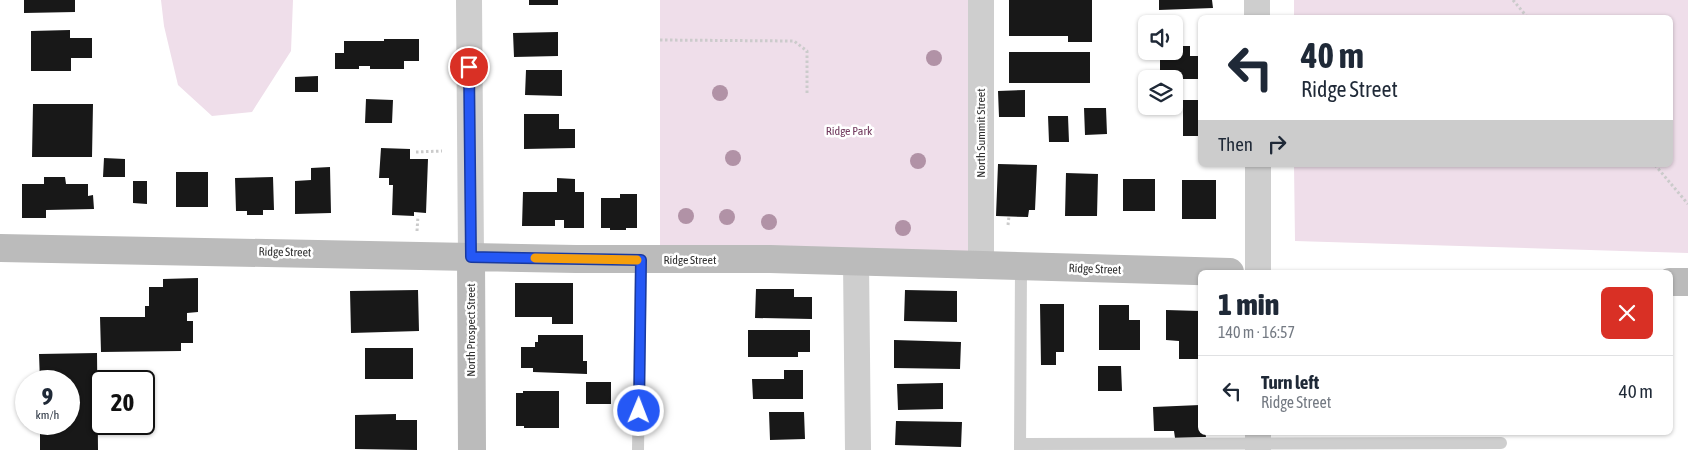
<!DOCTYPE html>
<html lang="en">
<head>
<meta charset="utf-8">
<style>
	:root { --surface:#fff; --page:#f6f6f7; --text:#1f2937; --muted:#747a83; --line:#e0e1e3 }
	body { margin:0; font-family:"Asap Condensed",sans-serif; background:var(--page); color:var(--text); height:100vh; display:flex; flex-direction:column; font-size:19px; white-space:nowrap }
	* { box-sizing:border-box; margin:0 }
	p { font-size:16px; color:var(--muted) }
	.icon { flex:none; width:28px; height:28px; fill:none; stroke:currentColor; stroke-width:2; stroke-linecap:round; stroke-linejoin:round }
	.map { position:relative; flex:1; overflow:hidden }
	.side { position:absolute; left:1198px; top:270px; width:475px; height:165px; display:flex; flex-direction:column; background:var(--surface); border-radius:8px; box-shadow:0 1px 4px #0004 }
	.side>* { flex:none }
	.guide { position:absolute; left:1198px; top:15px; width:475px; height:152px; border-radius:8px; box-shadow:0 1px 4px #0004; background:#fff; color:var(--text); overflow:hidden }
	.fabs { position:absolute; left:1138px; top:15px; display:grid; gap:10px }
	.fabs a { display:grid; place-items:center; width:45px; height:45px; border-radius:8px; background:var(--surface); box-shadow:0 1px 4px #0004; font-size:25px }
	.speed { position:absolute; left:15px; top:370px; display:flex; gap:10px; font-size:25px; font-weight:700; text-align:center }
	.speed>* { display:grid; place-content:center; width:65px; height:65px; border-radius:50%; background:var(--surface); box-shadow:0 1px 4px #0004; line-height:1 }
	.speed small { font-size:12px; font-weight:400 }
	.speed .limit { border:2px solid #111; border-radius:8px; background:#fff; color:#111 }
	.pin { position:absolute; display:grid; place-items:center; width:42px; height:42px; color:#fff; margin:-21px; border:2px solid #fff; border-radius:50%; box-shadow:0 1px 5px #0007 }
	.me { position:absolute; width:55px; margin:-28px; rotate:1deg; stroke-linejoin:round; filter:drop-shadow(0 0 4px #0008) }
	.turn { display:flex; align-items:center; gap:18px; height:105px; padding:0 20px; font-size:22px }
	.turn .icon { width:65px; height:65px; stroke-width:2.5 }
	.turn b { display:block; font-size:35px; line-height:42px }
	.then { display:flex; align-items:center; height:48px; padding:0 20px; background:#0003; gap:10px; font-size:19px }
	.round { display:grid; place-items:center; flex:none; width:52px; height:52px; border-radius:8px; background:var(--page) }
	.summary { display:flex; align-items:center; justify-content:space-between; height:85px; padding:0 20px }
	h1 { font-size:30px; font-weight:800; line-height:38px }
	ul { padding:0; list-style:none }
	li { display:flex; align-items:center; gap:15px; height:70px; padding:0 20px; border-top:1px solid var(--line) }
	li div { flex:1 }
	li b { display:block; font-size:19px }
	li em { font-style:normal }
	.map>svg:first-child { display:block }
</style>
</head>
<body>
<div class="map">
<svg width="1688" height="450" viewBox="0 0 1688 450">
	<rect width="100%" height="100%" fill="#fff"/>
	<path fill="#efdeea" d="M161,0H293L291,51L252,112L212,116L178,85L164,26Z
		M660,0H982L981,266L660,260Z
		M1294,0H1688V253L1295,241L1294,165H1670V18H1294Z"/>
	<path fill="#181818" d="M24,0H75V12L24,13Z
		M529,0H558V5H529Z
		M1009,0H1092V42H1068V36H1009Z
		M1159,0H1212L1213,8L1159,10Z
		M70,30V38H92V58H71V71H31V31Z
		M558,32V56L514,57L513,33Z
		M384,39H419V61H404V69H370V66H359V69H335V53H344V41H384Z
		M1174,46H1190V56H1200V79H1160V51H1174Z
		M1009,52H1090V83H1009Z
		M526,70H562V96L525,95Z
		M318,76V92H295V77Z
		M1025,90V117H999L998,91Z
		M1141,92H1146V108H1141Z
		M366,99L393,100L392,123H365Z
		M1183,100H1200V136H1183Z
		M33,104H93L92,157H32Z
		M1084,108H1106L1107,134L1085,135Z
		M524,114H559V129H575V148L524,149Z
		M1048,116H1068L1069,142H1049Z
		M381,148L410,149V159H428L426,213L414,212V216L392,215L393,185H389V178H379Z
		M104,158L125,159V177H103Z
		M998,164L1037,165L1035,210H1029L1028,217L996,216Z
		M330,167L331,213L295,214V181L311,180V168Z
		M176,172H208V207H176Z
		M1066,173L1098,174L1097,216H1065Z
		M44,177H65L66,184H88V196L93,195L94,209L46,210V218H22V184H44Z
		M273,177L274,210H263V215H247V211H236L235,178Z
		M557,178L575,179V192H584V228H564V220H555V226H522L523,192H557Z
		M1123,179H1155V211H1123Z
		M1182,180H1216V219H1182Z
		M133,181H147V204L133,203Z
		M620,194H637V228H626V230H610V228H601V198H620Z
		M198,278V312L187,313V321H193V343H181V351L101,352L100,317H145V306H149V287H163V279Z
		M515,283H573V324H552V317H515Z
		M756,289H794V297H812V319L755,318Z
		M418,290L419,331L351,333L350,291Z
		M905,290L957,291V322L904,321Z
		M1040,304H1064V352H1056V365H1041Z
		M1099,305H1129V320H1140V350H1099Z
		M1166,310L1200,311V359H1179V341L1166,340Z
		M748,330H810V352H798V357H748Z
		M538,335H583V361H587V374L533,372V368H521V347H535V342H538Z
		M894,340L961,342L960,369L894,368Z
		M365,348H413V379H365Z
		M97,353L98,450H40V428H29V424H69V381H40L39,354Z
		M1098,366H1121L1122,391H1098Z
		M784,370H803V399H753L752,379H784Z
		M586,382H611V404H586Z
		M943,383V409L898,410L897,384Z
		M523,391H559V428H524V426H516V393H523Z
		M1200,405V432H1205L1206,437L1175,438L1174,431H1154L1153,407Z
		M769,412H804L805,439L770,440Z
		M396,414V420H417V450L355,449V415Z
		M896,421L962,422L961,447L895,445Z"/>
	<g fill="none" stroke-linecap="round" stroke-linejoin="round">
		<path stroke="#cbcbcb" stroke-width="3" stroke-dasharray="2.5 2.5" stroke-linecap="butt" d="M1513,0L1528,18
			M660,40L794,41L807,51V93
			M416,152L442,151
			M1655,165L1688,204
			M1008,225L1009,216
			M417,231L418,216"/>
		<path stroke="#cecece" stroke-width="12" d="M1020,444L1501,443
			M638,450L641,260
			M1020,450L1021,267"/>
		<path stroke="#cecece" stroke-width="26" d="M469,0L471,257
			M1257,0V18
			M1258,165V272
			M856,262L858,450
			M981,266V0
			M1258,450V432"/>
		<path stroke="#bbb" stroke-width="28" d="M0,248L576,259H770L1230,272
			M471,257L472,450
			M1670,282H1688"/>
	</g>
	<g fill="#b192a6">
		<circle cx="934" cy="58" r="8"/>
		<circle cx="720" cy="93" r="8"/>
		<circle cx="733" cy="158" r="8"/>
		<circle cx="918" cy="161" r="8"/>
		<circle cx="686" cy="216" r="8"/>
		<circle cx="727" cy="217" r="8"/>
		<circle cx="769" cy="222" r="8"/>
		<circle cx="903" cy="228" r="8"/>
	</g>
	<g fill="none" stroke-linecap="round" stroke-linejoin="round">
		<defs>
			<path id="route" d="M469,67L471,257L641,260L639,411"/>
		</defs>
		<use href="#route" stroke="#18399f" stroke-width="12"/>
		<use href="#route" stroke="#2558f5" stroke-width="9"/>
		<path stroke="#f59e0b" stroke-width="9" d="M535,258L637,260"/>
	</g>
	<g text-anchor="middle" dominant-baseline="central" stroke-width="5" stroke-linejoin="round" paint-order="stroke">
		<g font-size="12" fill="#71395d" stroke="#fff">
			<text x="849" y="131">Ridge Park</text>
		</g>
		<g font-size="12" fill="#313131" stroke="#fff">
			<text transform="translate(981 133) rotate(-90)">North Summit Street</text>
			<text transform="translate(285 252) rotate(1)">Ridge Street</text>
			<text x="690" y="260">Ridge Street</text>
			<text transform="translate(1095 269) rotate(2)">Ridge Street</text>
			<text transform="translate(471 330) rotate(-90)">North Prospect Street</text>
		</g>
	</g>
</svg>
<div class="fabs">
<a><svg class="icon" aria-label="sound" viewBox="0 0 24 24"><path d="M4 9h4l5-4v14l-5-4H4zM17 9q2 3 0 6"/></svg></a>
<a><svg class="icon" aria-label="layers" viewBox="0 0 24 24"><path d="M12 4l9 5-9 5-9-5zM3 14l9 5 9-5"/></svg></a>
</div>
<div class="speed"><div>9<small>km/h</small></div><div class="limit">20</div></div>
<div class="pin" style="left:469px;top:67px;background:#d93025"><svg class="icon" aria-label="arrive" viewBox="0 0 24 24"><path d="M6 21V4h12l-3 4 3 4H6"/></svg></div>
<svg class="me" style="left:639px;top:411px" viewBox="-20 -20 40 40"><circle r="17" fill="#2558f5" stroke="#fff" stroke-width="3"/><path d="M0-11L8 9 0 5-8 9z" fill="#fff"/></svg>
<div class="guide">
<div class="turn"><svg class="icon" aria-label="left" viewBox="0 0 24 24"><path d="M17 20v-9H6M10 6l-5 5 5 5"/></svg><div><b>40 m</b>Ridge Street</div></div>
<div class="then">Then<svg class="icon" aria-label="right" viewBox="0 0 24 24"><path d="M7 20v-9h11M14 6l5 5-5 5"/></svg></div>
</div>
<section class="side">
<div class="summary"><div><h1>1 min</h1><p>140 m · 16:57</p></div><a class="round" style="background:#d93025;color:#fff"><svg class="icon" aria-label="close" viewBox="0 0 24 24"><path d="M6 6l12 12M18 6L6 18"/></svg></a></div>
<ul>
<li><svg class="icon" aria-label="left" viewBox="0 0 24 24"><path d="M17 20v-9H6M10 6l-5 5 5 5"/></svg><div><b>Turn left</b><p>Ridge Street</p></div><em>40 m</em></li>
</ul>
</section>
</div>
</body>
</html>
